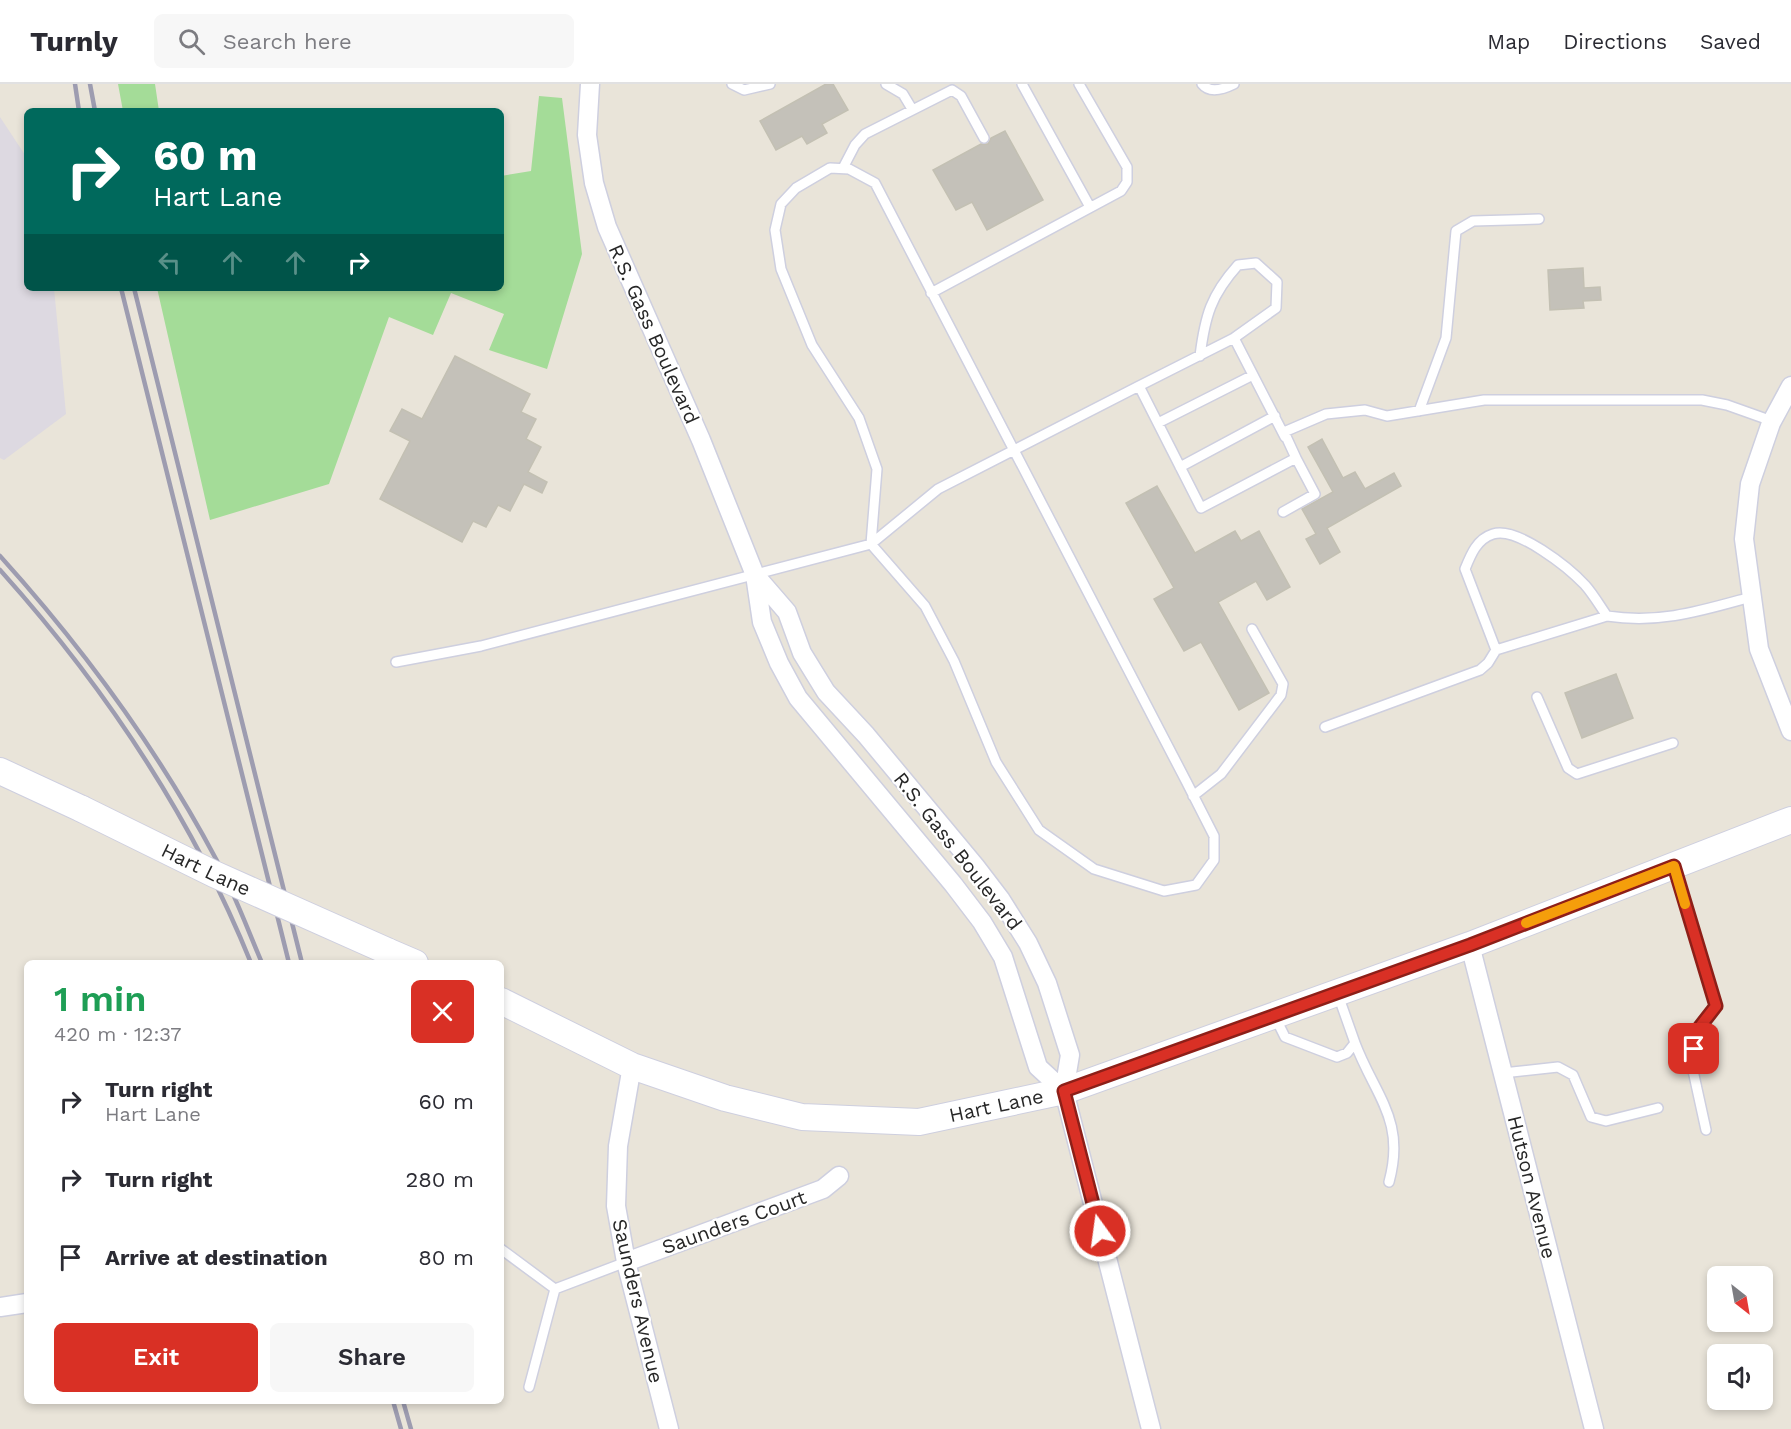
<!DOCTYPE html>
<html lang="en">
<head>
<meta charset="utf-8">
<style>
	:root { --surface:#fff; --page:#f7f7f7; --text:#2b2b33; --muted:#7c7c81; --line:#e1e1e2; --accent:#d93025 }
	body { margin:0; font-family:"Work Sans",sans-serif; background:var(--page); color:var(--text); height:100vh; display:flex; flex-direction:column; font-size:22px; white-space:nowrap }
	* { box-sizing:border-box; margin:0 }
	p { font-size:20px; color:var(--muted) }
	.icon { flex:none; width:33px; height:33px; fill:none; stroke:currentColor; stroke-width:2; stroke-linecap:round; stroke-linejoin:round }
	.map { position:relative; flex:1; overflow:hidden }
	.panel { position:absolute; left:24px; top:876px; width:480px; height:444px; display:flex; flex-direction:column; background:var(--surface); border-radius:9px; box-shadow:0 3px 9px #0003 }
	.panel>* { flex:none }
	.hud { position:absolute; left:24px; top:24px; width:480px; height:183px; border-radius:9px; box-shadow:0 3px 9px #0003; background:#00695c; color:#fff; overflow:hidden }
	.needle { width:39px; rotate:149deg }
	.tools { position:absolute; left:1707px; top:1182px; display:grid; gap:12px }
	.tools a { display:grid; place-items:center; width:66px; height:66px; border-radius:9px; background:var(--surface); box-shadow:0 3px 9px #0003; font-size:30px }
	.pin { position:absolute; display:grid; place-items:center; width:51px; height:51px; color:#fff; margin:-26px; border-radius:12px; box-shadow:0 3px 9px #0006 }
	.me { position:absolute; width:66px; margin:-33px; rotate:346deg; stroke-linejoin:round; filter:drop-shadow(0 0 4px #0008) }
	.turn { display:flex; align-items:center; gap:21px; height:126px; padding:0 30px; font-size:27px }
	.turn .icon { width:78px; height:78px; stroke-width:2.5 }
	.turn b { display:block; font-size:42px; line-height:51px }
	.lanes { display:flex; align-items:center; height:57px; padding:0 30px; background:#0003; justify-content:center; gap:30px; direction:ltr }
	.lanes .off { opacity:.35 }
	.round { display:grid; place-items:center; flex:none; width:63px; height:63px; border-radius:9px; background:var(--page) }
	.summary { display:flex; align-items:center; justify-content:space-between; height:102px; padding:0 30px }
	h1 { font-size:36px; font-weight:600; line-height:45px; color:#1e9e55 }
	.cta { display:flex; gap:12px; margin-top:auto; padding:12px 30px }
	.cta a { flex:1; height:69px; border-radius:9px; background:var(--accent); color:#fff; font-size:24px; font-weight:600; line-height:69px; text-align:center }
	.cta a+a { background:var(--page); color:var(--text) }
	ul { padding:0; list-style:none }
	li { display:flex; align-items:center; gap:18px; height:78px; padding:0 30px }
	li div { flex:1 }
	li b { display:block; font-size:22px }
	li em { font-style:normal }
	header { display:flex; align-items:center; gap:36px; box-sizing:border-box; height:84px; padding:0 30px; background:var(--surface); border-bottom:2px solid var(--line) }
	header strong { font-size:28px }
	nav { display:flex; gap:33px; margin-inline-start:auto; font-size:21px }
	.search { width:420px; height:54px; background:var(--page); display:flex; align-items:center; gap:15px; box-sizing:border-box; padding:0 21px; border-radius:9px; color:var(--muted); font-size:22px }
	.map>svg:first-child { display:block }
</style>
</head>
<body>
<header>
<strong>Turnly</strong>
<div class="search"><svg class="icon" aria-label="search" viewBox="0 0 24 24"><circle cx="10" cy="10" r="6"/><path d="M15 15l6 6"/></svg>Search here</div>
<nav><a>Map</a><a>Directions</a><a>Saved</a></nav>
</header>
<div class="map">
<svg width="1791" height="1345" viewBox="0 0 1791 1345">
	<rect width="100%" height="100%" fill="#e9e4d9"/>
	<path fill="#ddd9e1" d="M0,33L27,74V204H54L66,330L4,376L0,374Z"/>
	<path fill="#a4dc98" d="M118,0H155L159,27H123Z
		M539,12L562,14L582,170L547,285L489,266L504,230L451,209L433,251L389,233L329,400L210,436L157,204H501V92L531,87Z"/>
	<path fill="#c4c1b9" stroke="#c3c0b3" stroke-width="1.5" d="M826,0H833L848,26L822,40L827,49L807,60L802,52L776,66L760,37Z
		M1005,47L1043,116L987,146L972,118L956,126L933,86L981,60H988L991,54Z
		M1583,184L1584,204L1600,203L1601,216L1583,217L1584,224L1550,226L1548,186Z
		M455,272L530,310L521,328L536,335L526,355L541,363L528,388L547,398L542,409L524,400L510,427L498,421L486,443L473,437L462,458L380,415L410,357L390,347L402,325L422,335Z
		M1322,355L1343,394L1355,388L1365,405L1394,389L1401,402L1327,444L1340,468L1320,480L1306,455L1316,450L1302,425L1333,408L1308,363Z
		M1157,402L1195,469L1235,447L1241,457L1259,447L1290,503L1267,516L1256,497L1218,518L1269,609L1239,626L1201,558L1184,567L1154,515L1174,504L1126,419Z
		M1616,590L1633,634L1582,654L1565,609Z"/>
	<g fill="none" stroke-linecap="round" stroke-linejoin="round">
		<defs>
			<path id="lane" d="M732,0L744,6L770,0
				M886,0L903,10L912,25
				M1022,0L1090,123
				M1202,0C1210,10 1224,5 1234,0
				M830,84L849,85L875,99L1186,697L1214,752V776L1196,801L1164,807L1094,785L1039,746L996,678L954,577L925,522L871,460L877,385L859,334L812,261L781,185L775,146L781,120L796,104Z
				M843,84L855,61L865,50L952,6L961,12L984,54
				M931,209L1121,107L1127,98V83L1079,0
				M1200,272C1205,232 1211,211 1238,181L1256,179L1277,198L1276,224L1234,254
				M1419,327L1446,254L1456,147L1473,137L1539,135
				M1158,339L1253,291
				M1285,353L1234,254L1139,302L1201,424L1296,374L1284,348L1326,330L1365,326L1387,332L1484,316H1702L1727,321L1772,337
				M1180,383L1275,332
				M1283,428L1315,410L1296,374
				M1496,566L1607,532
				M396,578L481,562L871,460L938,405L1139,302
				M1537,613L1568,684L1577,690L1673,659
				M1325,643L1480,586L1488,579L1496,566L1465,485C1471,470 1477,455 1493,450C1517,442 1569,484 1585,501C1593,510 1600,522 1607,532C1660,540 1700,527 1751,513
				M1193,712L1221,690L1281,611L1283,600L1252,545
				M1674,784L1716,922L1695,949L1692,982L1706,1046
				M1275,933L1285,953L1337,973L1347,969L1355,959L1338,911
				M1355,959C1375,1012 1406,1036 1389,1098
				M1503,989L1558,983L1573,991L1591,1033L1606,1037L1658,1024
				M501,1165L555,1205
				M555,1205L626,1178
				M529,1303L555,1205"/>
			<path id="street" d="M590,0L587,51L594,99L607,143L701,356L755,491L762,538L779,579L798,614L953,800L982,838L1003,873L1038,983L1064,1007
				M1791,302L1771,339L1750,400L1744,455L1759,565L1791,647
				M755,491L787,528L802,569L826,608L866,651L975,782L1001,816L1028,859L1047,899L1070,971L1064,1007L1151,1345
				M1470,861L1594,1345
				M632,982L618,1062L616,1122L626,1178L669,1345
				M626,1178L823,1105L839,1092
				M0,1223L27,1219"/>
			<g id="secondary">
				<path d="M0,687L82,725"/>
				<path d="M387,867L415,879"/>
				<path id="s1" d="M501,917L632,982L725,1014L802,1033L919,1038L1064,1007L1470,861L1791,736"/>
			</g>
		</defs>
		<use href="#lane" stroke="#cecfdf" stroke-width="12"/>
		<use href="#street" stroke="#cecfdf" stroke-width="21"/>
		<use href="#secondary" stroke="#cecfdf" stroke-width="28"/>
		<use href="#lane" stroke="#fff" stroke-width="9"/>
		<use href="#street" stroke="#fff" stroke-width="18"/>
		<use href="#secondary" stroke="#fff" stroke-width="26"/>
		<path stroke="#9d9cb0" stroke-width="4.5" d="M75,0L79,27
			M90,0L95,27
			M121,204L289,879
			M134,204L302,879
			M0,472C83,564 157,664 216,775C234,808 247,844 262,879
			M0,486C105,603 192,733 251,879
			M393,1317L401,1345
			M403,1317L411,1345"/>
		<defs>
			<g id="secondary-bridge">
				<path id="s2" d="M82,725L214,790L387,867"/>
			</g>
		</defs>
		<use href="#secondary-bridge" stroke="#cecfdf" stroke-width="28" stroke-linecap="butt"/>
		<use href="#secondary-bridge" stroke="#fff" stroke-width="26"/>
	</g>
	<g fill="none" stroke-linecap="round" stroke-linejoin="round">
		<defs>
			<path id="route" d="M1100,1147L1064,1007L1470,861L1674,782L1716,922L1695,949L1694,965"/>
		</defs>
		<use href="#route" stroke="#8d1f18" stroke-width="15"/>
		<use href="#route" stroke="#d93025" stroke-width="10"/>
		<path stroke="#f59e0b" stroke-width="10" d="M1526,839L1674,782L1685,820"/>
	</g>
	<g text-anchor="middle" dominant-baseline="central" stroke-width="4.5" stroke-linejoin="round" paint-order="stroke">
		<g font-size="20" fill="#272727" stroke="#fff">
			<text transform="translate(654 250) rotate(66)">R.S. Gass Boulevard</text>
			<text transform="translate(958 767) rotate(52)">R.S. Gass Boulevard</text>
			<text stroke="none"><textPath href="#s2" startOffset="138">Hart Lane</textPath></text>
			<text stroke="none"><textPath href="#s1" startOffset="520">Hart Lane</textPath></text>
			<text transform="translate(1532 1103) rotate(76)">Hutson Avenue</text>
			<text transform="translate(734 1138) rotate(-20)">Saunders Court</text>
			<text transform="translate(638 1217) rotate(77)">Saunders Avenue</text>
		</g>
	</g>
</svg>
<div class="tools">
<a><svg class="needle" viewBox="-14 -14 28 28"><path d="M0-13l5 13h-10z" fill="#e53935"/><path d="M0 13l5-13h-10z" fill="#7c7c81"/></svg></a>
<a><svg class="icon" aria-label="sound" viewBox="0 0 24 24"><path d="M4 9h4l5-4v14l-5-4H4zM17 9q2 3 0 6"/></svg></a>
</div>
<div class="pin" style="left:1694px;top:965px;background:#d93025"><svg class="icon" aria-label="arrive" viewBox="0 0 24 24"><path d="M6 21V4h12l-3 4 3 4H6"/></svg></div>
<svg class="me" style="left:1100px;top:1147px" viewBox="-20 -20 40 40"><circle r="17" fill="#d93025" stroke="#fff" stroke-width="3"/><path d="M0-11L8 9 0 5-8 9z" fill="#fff"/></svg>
<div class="hud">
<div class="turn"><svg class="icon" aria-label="right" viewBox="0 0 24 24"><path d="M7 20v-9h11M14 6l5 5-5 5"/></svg><div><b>60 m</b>Hart Lane</div></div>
<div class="lanes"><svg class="icon off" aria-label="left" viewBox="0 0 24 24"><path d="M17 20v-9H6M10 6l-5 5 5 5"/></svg><svg class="icon off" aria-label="ahead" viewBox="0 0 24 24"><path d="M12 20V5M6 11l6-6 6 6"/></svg><svg class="icon off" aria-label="ahead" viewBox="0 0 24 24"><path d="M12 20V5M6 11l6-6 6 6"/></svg><svg class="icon" aria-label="right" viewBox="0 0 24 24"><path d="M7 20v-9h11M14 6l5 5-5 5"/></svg></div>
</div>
<section class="panel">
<div class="summary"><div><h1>1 min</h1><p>420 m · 12:37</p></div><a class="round" style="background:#d93025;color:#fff"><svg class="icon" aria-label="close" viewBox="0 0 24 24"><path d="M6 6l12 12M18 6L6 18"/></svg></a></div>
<ul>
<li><svg class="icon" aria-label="right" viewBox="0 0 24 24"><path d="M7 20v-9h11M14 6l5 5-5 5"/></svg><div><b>Turn right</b><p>Hart Lane</p></div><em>60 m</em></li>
<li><svg class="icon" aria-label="right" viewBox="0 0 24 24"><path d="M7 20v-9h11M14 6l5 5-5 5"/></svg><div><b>Turn right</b></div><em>280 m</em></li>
<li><svg class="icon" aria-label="arrive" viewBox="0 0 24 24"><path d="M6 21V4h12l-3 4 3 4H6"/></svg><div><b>Arrive at destination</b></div><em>80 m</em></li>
</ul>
<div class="cta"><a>Exit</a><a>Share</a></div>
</section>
</div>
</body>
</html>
